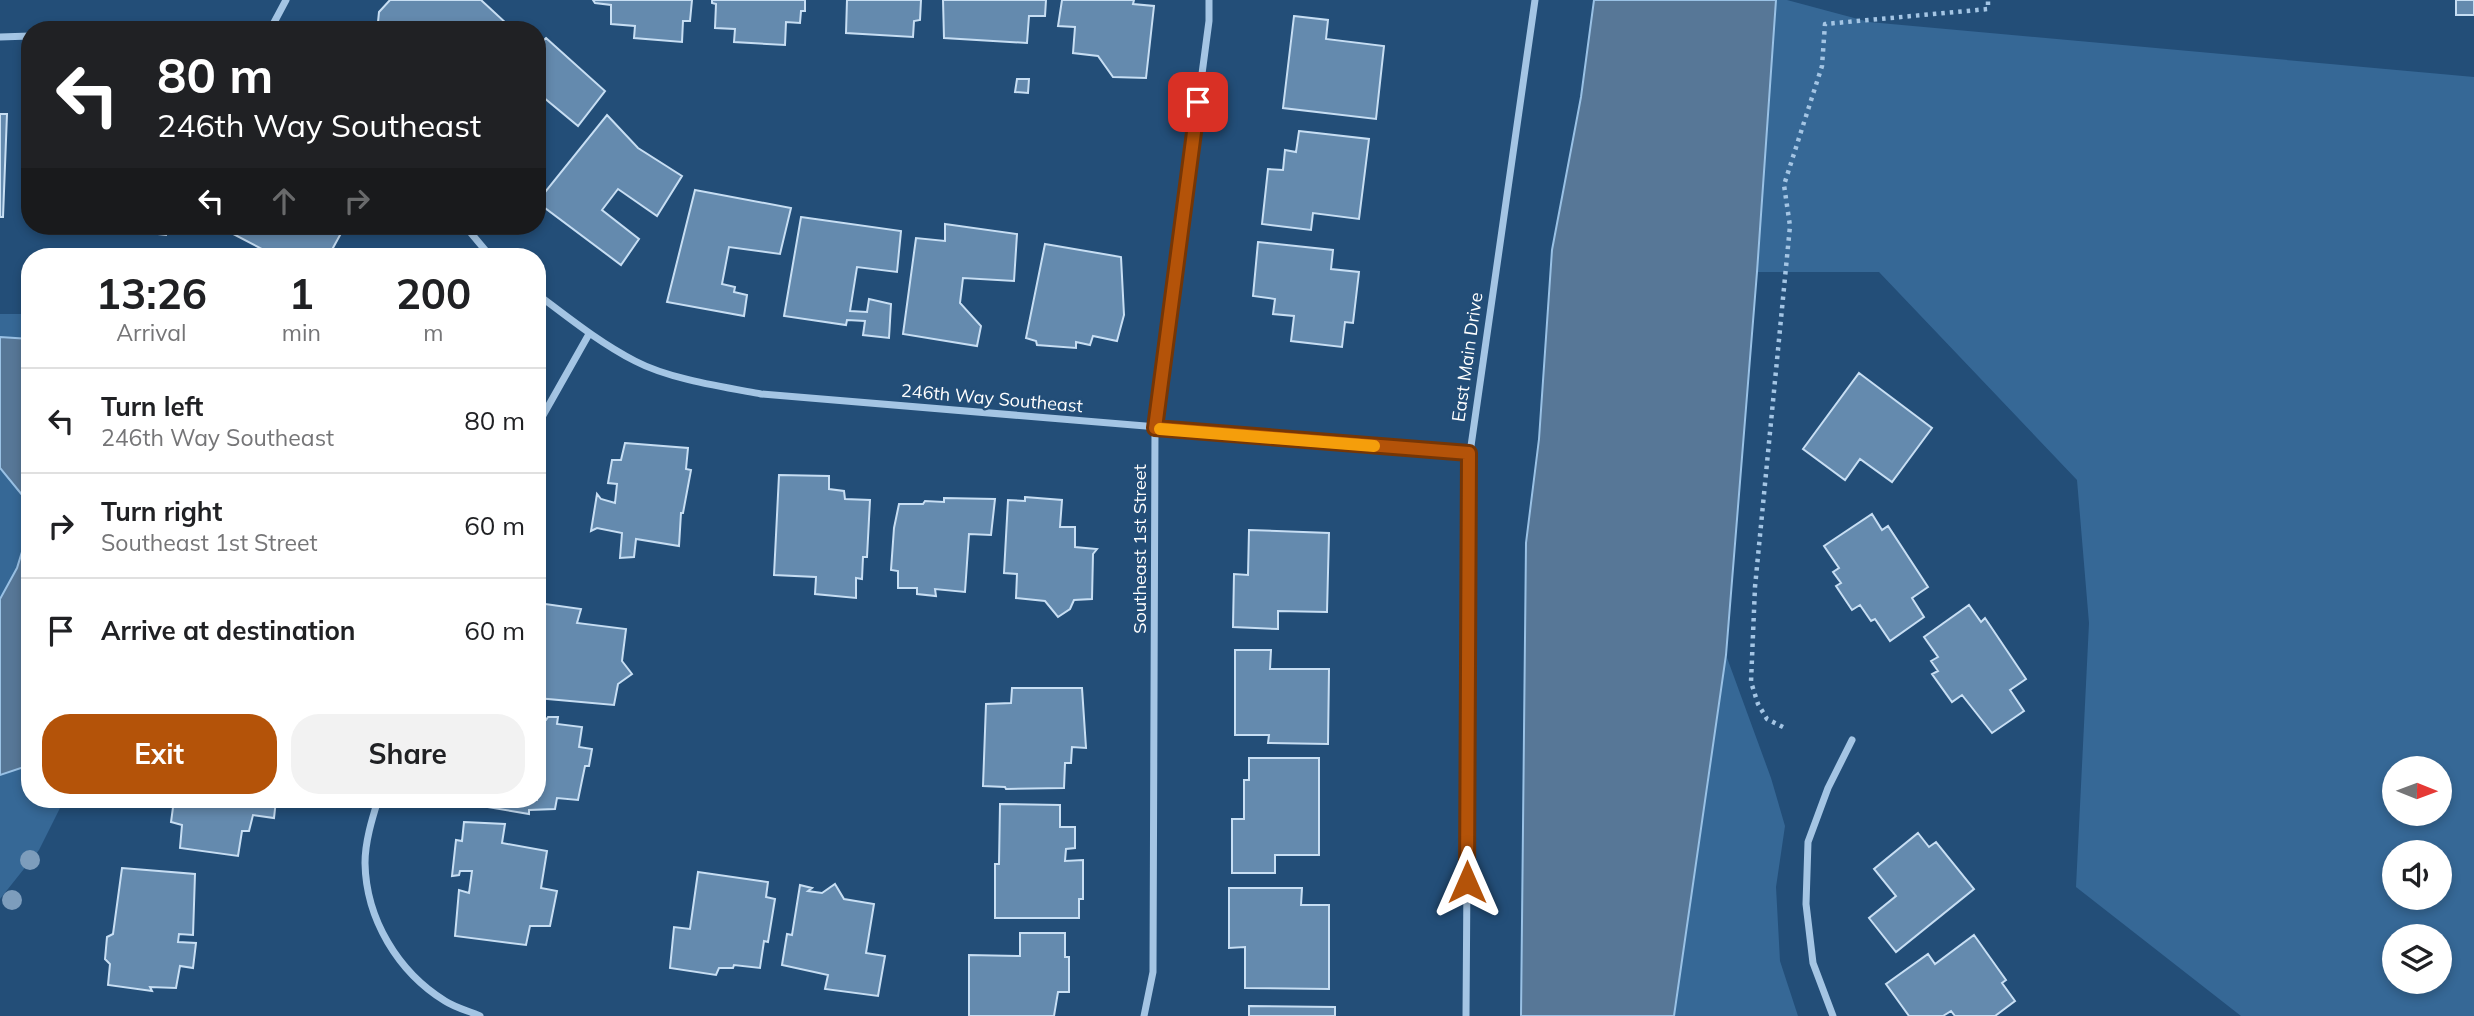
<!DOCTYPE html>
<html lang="en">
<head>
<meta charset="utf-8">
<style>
	:root { --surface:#fff; --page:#f2f2f2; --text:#202124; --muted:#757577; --line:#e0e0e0; --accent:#b45309 }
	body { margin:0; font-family:Mulish,sans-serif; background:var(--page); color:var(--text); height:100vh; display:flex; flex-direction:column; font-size:26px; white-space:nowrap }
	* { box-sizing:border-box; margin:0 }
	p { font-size:23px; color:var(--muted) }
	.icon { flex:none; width:38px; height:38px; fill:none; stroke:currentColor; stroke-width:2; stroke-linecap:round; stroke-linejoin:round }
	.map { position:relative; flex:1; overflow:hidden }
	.details { position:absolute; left:21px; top:248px; width:525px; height:560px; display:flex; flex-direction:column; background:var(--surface); border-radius:28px; box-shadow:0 4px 10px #0003 }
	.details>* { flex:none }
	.top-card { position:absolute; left:21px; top:21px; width:525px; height:214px; border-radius:28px; box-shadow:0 4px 10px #0003; background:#202124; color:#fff; overflow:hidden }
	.needle { width:46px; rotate:91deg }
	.tools { position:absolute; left:2382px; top:756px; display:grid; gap:14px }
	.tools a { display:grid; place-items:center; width:70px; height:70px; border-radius:50%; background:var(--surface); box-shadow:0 4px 10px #0003; font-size:35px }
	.pin { position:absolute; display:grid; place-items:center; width:60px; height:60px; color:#fff; margin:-30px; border-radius:14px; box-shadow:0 4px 10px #0006 }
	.me { position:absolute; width:77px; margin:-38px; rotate:0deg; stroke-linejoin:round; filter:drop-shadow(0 0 5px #0008) }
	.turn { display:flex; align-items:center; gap:24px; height:147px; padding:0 21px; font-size:32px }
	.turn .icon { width:91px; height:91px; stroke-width:2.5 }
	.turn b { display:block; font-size:49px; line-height:60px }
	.lanes { display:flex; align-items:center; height:66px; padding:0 21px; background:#0003; justify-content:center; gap:35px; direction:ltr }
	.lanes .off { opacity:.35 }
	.eta { display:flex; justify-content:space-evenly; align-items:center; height:119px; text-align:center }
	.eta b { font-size:42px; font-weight:700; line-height:49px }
	.primary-button { display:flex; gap:14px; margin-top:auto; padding:14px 21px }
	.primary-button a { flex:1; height:80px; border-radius:28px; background:var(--accent); color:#fff; font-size:28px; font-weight:700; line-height:80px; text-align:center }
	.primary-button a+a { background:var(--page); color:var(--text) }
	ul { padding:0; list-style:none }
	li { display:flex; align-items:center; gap:21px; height:105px; padding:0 21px; border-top:2px solid var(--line) }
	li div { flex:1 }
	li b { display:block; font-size:26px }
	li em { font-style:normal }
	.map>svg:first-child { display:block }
</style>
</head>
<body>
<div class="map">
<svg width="2474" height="1016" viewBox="0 0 2474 1016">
	<rect width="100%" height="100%" fill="#234e78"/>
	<path fill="#366896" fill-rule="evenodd" d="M1776,0H1787L1869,22L2474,77V1016H2241L2076,887L2089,623L2077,480L1879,272H1757ZM2394,768H2440V814H2394ZM2394,852H2440V898H2394ZM2394,936H2440V982H2394Z
		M0,314H30V800H64L39,850L0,899Z
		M1726,655L1771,778L1785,826L1776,887L1780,961L1798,1016H1674Z"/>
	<path fill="#577797" stroke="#99c1e5" stroke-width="2" d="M1594,0H1776L1757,272L1726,655L1674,1016H1521L1526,543L1539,439L1552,250L1581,97Z
		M0,337L30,339V765L0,775V599L17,568L25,542L27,518L23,496L0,468Z"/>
	<path fill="#648aae" stroke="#c7def3" stroke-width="2" d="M390,0H481L507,24L502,30L449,28L384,30L378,22L379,12Z
		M593,0H692L690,21H683L682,42L634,38L635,26L611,24V5L595,3Z
		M712,0H805V11H801L800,23L786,22L785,45L734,42L735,29L715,28L716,4L712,3Z
		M847,0H921L920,20L914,21L913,37L846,33Z
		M943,0H1046L1045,16H1029L1027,43L944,38Z
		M1062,0H1134L1133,4L1154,6L1146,78L1113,77L1098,56L1073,53L1075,27L1058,26Z
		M2456,0H2474V15H2456Z
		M1294,16L1328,20L1326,39L1384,46L1376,119L1283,108Z
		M546,38L605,91L578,126L537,92V46Z
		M1017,79H1029L1028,93L1015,92Z
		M0,114H7L3,217H0Z
		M607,115L638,148L682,176L657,216L618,189L602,210L639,239L621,265L537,202Z
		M1299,131L1369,139L1359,219L1313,213L1311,230L1262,224L1268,169L1283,170L1285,150L1296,152Z
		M695,190L791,208L780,254L729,247L722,284L735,287L734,292L747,295L744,316L667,302Z
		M801,217L901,231L897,272L857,267L850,311L867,312L869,299L891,304L889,338L863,335L865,321L847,320L846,325L784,316Z
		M945,224L1017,234L1014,281L963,278L960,303L981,326L977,346L903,334L916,238L945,241Z
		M103,226H167L166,235L103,228Z
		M218,226H345L328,257H277Z
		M1258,242L1333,250L1331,269L1359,272L1353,323L1345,322L1342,347L1291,341L1294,316L1273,314L1275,299L1253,296Z
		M1045,244L1121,257L1124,315L1117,341L1093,336L1090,345L1076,342V348L1037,345L1036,341L1026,338Z
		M1859,373L1932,428L1892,482L1860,459L1845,480L1803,449Z
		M625,443L688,448L686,469L691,470L683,513H681L679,546L636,539L634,557L620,558L622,533L597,528L591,531L597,494L601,499L615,503L617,484L608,483L612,460H621Z
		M779,475L829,476V489L844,491L845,499L870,500L867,557H863L862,579L856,578V598L815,594L816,577L774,575Z
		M1025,497L1062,500L1060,527H1075V547L1097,549L1093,554L1092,599L1074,600L1070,609L1058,617L1045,601L1016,598L1017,574L1004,573L1008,500L1025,501Z
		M944,498L995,499L991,535L969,534L965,592L935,589L936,596L917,594V588H898V571L891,570L894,528L899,504H923L925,501L944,502Z
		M1872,514L1882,530L1888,526L1928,587L1912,598L1924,617L1890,641L1875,619L1871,621L1860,605L1852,610L1836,586L1841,583L1833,572L1839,568L1824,546Z
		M1249,530L1329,533L1327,612L1278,611V629L1233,627L1234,574L1248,575Z
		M538,603L581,609L577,623L626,629L622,661L632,674L618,684L614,705L537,698L542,656L537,655Z
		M1969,605L1981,622L1985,618L2026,679L2010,690L2024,711L1992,733L1962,695L1952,702L1932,674L1938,671L1931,661L1938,657L1924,637Z
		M1235,650H1271L1270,669H1329L1328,744L1268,743L1269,735H1235Z
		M1012,688H1082L1086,748L1072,747L1071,763H1065L1064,788L1006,789L1005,787L983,786L986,704L1011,703Z
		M537,716H541L540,720H546L548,717H558L557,724L582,727L579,747L592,749L589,766H585L578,800L557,798L555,809L529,810V814L469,804V800H537Z
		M1249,758H1319V855H1275V873H1232V819H1244V780H1249Z
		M174,800H276L274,818L253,815L249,831H242L238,856L180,848L182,825L171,822Z
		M1000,804L1060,805V827H1075V848L1066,849L1065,861L1083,860V899H1079V918H995V864H999Z
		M464,822L505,824L502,843L547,851L541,888L557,891L550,926H530L526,945L455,936L459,890L469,893L472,871H460L459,875L452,876L456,840L462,841Z
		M1918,833L1929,847L1936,842L1974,889L1896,952L1869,918L1896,896L1874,869Z
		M122,868L195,874L193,935L179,934L178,942L196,943L193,968L180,966L176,988L150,987L152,991L108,985L110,964L105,959L107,937L113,934Z
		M698,872L768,882L766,897L775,899L768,942L764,941L760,968L734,965L733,968H719L716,975L670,968L674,927L690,929Z
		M835,884L844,899L874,904L866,953L885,956L878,996L825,989L828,975L782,965L787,934L792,935L800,885L812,888L808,891L822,893Z
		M1229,888H1302L1301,905H1329V989L1245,988V947L1229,948Z
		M1020,933H1065V957H1069V992H1058L1054,1016H969V955L1020,956Z
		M1974,935L2006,980L2002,983L2015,1001L1995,1016H1955L1951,1011L1943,1016H1909L1886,984L1928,954L1935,964Z
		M1249,1006L1335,1007V1016H1249Z"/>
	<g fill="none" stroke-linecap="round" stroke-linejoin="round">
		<path stroke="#a4c5e4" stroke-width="4.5" stroke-dasharray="3.5 5" stroke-linecap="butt" d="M1783,727L1767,719L1758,704L1751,682L1755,587L1790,226L1784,185L1822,66L1825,24L1988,9V0"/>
		<path stroke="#a4c5e4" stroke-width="7" d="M270,30L286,0
			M0,37L30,36
			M465,226L491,257
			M537,294C569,318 600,343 635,361C669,379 723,387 761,394L1470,453
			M537,426L589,334
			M378,800C372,819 365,842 365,863C366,919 398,972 445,1001C456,1008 469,1011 480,1016
			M1144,1016L1153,972L1155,428L1209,21V0
			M1466,1016L1470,453L1535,0
			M1833,1016L1813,963L1806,904L1808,842L1828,788L1852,740"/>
	</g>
	<g fill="#7d9dbc">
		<circle cx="30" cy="860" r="10"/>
		<circle cx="12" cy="900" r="10"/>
	</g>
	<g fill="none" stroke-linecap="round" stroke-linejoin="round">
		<defs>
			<path id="route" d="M1198,102L1155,428L1469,453L1467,882"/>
		</defs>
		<use href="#route" stroke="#753606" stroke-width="18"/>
		<use href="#route" stroke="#b45309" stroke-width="12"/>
		<path stroke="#f59e0b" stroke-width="12" d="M1160,429L1374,446"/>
	</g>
	<g text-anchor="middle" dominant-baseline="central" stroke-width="5" stroke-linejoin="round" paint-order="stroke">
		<g font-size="18" fill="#fff" stroke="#234e78">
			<text transform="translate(1467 357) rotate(-82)">East Main Drive</text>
			<text transform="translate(992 398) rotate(5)">246th Way Southeast</text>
			<text transform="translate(1139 549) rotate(-90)">Southeast 1st Street</text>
		</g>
	</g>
</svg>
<div class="tools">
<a><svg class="needle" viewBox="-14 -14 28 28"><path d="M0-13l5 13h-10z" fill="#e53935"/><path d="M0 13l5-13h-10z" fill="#757577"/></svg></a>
<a><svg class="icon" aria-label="sound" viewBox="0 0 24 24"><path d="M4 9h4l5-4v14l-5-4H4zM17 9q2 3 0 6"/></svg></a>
<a><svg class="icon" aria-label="layers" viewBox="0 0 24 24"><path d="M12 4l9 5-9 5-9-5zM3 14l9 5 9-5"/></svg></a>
</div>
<div class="pin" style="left:1198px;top:102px;background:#d93025"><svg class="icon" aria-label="arrive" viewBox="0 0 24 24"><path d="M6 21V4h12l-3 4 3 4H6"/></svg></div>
<svg class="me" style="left:1467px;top:882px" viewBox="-20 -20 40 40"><path d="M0-17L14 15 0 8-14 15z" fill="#b45309" stroke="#fff" stroke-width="4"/></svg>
<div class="top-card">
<div class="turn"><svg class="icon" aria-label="left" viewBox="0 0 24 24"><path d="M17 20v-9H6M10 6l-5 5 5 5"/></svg><div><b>80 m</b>246th Way Southeast</div></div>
<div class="lanes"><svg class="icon" aria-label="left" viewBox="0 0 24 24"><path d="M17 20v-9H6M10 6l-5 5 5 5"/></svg><svg class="icon off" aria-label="ahead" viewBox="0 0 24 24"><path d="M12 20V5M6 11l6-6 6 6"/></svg><svg class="icon off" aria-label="right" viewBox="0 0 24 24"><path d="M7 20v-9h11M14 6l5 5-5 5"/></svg></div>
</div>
<section class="details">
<div class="eta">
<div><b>13:26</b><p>Arrival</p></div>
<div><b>1</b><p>min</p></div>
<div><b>200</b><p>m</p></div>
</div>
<ul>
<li><svg class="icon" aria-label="left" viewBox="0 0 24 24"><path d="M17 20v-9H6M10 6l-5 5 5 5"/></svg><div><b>Turn left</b><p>246th Way Southeast</p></div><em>80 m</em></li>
<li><svg class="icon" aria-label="right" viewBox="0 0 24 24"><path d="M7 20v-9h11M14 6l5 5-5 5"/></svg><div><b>Turn right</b><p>Southeast 1st Street</p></div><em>60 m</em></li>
<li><svg class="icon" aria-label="arrive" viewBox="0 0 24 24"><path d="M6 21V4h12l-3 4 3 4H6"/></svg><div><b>Arrive at destination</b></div><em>60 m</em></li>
</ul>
<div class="primary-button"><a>Exit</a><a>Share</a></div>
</section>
</div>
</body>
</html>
